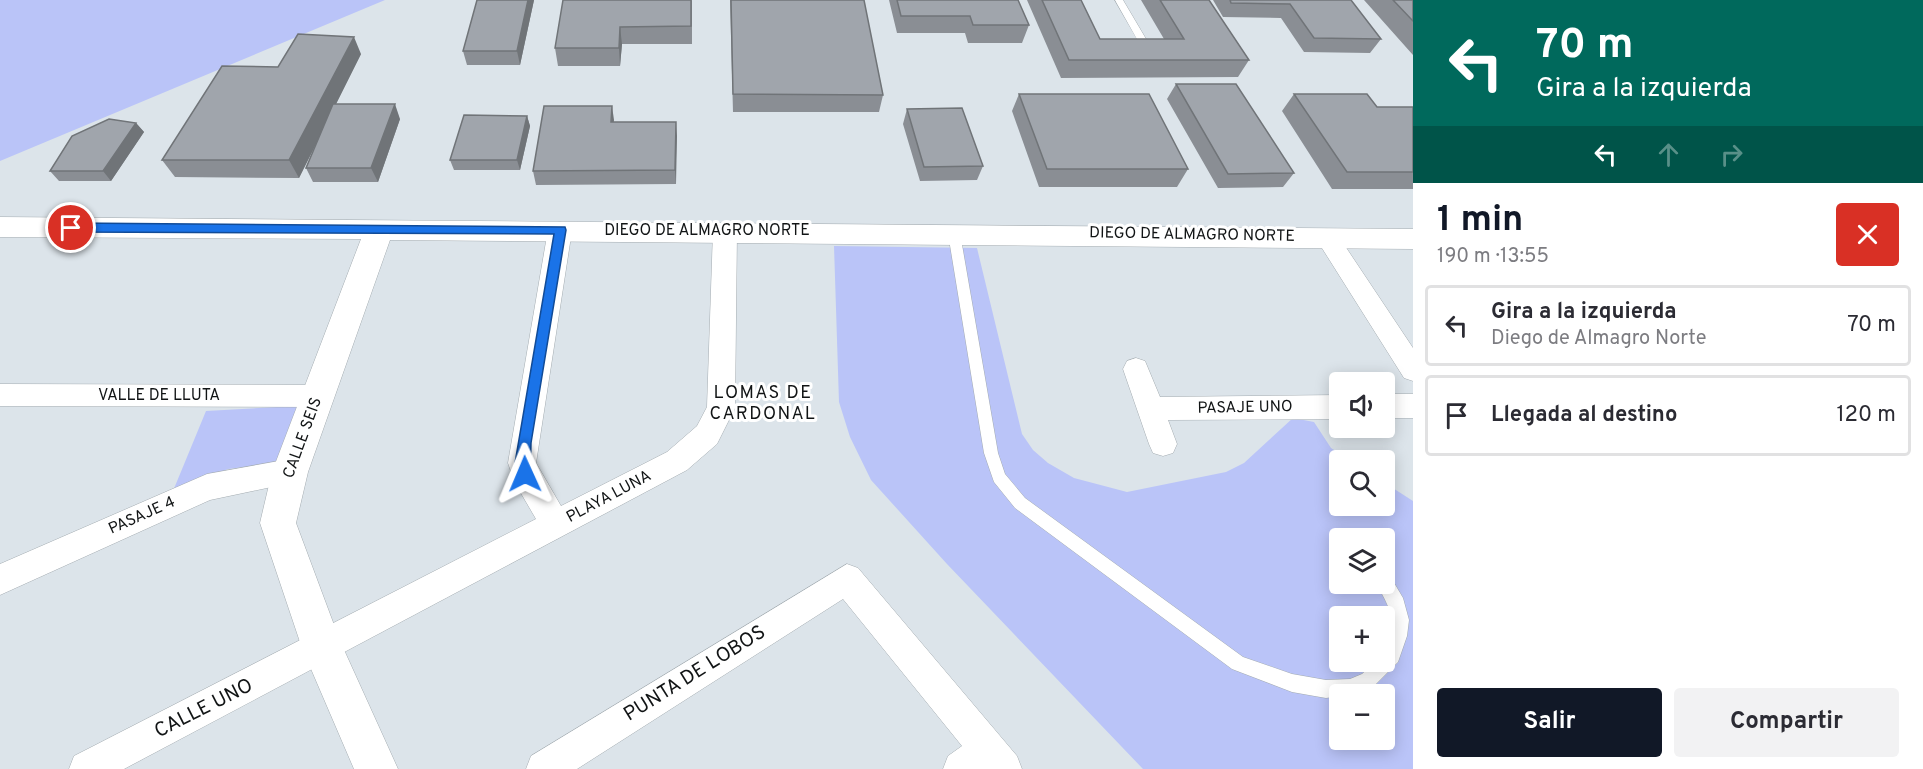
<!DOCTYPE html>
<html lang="es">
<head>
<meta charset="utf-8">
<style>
	:root { --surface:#fff; --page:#f2f2f3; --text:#2b2b33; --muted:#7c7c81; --line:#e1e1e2; --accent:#111827 }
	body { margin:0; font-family:Overpass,sans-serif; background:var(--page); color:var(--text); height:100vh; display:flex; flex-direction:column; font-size:22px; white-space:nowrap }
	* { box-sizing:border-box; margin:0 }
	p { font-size:20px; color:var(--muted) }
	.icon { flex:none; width:33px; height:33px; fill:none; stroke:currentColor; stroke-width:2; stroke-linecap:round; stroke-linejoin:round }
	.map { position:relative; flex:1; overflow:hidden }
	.side { display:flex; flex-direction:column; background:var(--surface); width:510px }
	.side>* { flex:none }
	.hud { background:#00695c; color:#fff; overflow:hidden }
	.controls { position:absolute; left:1329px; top:372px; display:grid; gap:12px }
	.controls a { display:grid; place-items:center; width:66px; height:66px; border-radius:6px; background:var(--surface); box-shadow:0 3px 15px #0003; font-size:30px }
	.pin { position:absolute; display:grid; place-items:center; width:51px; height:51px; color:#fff; margin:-26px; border:3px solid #fff; border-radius:50%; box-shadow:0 2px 6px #0007 }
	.me { position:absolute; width:66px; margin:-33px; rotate:359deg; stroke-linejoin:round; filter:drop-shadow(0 0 4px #0008) }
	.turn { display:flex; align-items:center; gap:21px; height:126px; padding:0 24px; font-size:27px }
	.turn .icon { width:78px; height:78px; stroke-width:2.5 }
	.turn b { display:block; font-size:42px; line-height:51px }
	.lanes { display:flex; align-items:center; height:57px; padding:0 24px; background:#0003; justify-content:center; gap:30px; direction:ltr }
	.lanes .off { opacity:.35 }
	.round { display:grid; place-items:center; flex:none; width:63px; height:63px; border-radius:6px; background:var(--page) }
	.summary { display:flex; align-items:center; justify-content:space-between; height:102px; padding:0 24px }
	h1 { font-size:36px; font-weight:700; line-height:45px; color:var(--accent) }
	.action { display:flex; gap:12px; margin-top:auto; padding:12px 24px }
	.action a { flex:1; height:69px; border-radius:6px; background:var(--accent); color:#fff; font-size:24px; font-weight:700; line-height:69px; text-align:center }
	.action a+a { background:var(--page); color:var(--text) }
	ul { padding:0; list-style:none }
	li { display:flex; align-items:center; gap:18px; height:81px; margin:0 12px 9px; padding:0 12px; border:3px solid var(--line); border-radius:6px }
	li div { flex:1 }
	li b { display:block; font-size:22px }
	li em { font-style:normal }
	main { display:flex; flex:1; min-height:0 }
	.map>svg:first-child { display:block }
</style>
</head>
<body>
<main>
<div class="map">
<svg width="1413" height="769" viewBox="0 0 1413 769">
	<rect width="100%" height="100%" fill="#dce4ea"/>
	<path fill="#bac4f8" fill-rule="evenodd" d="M0,0H385L0,161Z
		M834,246L977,248L1022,434L1033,450L1048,463L1074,478L1127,492L1226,472L1244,463L1293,418L1314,422L1331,448L1350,460H1340V506H1384L1385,483L1413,501V769H1143L947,564L871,480L850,437L839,402ZM1340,538H1384V584H1340ZM1340,616H1384V662H1340ZM1340,694H1384V740H1340Z
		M295,406L301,410L277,463L228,469L173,491L206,411Z"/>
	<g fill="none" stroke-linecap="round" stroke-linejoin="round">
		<defs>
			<path id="service" d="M1115,0H1123L1149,44L1147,46H1129V42L1138,41Z
				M954,229L960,233L998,453L1005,474L1025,498L1243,657L1292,674L1326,680L1350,679L1362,674L1375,662H1384C1384,651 1389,644 1391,634C1395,613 1385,601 1377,584H1384V574L1390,576L1403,598L1409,620L1407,636L1398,662L1374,686L1356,694L1326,698L1292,692L1232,669L1015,508L994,482L984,453L948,233Z"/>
			<path id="minor" d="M560,222L568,224L572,230L536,463L561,506L667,452L697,426L707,407L713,231L717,225L725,223L733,225L737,231L735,408L717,444L687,470L124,769H69L74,756L536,519L515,483L508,463L548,230L552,224Z
				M1327,229L1335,231L1413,348V381L1404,378L1315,237L1319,231Z
				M1136,358L1145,361L1160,397L1340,395V419L1168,420L1177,444L1173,453L1163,456L1153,453L1149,444L1123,369L1127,361Z
				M0,384L318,385L328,388L332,396L328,404L318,407L0,406Z
				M1384,394H1413V418H1384Z
				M290,459L300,463L305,472L300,481L210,500L0,595V564L207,474Z
				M847,564L858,568L1017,756L1022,769H943L948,756L962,746L843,599L577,769H526L531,756Z"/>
			<path id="tertiary" d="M0,217L1413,229V249L390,240L308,472L296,523L340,641L398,769H354L302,648L260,523L272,472L361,239L0,237Z"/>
		</defs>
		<use href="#service" stroke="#a4acb1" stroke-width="1"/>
		<use href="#minor" stroke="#a4acb1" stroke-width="1"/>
		<use href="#tertiary" stroke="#a4acb1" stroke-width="1"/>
		<use href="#service" fill="#fff" fill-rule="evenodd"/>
		<use href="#minor" fill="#fff" fill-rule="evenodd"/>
		<use href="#tertiary" fill="#fff" fill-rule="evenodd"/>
	</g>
	<path fill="#8a8e94" d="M477,0H534L520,65H467L463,51Z
		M692,0V44H622L620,66H558L555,48Z
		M730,0H864L883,95L879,112H733Z
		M889,0H1018L1029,25L1022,43H968L965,33H897Z
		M1027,0H1081L1100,39H1164L1141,0H1209L1249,60L1238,77L1061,78Z
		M1213,0H1351L1381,39L1370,53L1304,52L1281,18L1223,17Z
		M1364,0H1413V55Z
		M361,54L336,104L400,119L378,182H313L306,168L317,142L299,178L175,177L162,160L278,67Z
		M1176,84L1294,173L1283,187L1218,188L1167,99Z
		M1019,94L1188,169L1177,187H1039L1012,111Z
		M1294,94L1377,107H1413V189H1332L1282,111Z
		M907,109L983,166L977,180L920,181L903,124Z
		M527,116L530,126L520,170H454L450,160Z
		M613,122H676V184L536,185L533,171Z
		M136,123L144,132L111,181H59L50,171Z"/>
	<path fill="#707478" d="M528,0H534L520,65L517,51Z
		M620,27L622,44L620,66L619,48Z
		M354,37L361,54L299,178L289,160Z
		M395,104L400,119L378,182L371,168Z
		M612,106L614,120L612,136L611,122Z
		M527,116L530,126L520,170L517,160Z
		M676,122L677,136L676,184L675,170Z
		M136,123L144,132L111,181L103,171Z"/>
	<path fill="#a0a5ac" stroke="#707478" stroke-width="1.5" d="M477,0H528L517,51H463Z
		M563,0H691V26L620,27L619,48H555Z
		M731,0H864L883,95L733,94Z
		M897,0H1018L1029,25H973L970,16H901Z
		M1042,0H1081L1100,39H1184L1160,0H1209L1249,60H1069Z
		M1230,0H1351L1381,39L1314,38L1290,4L1231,3Z
		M1393,0H1413V21Z
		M298,34L354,37L289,160H162L222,66L278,67Z
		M1176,84H1236L1294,173L1228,174Z
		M1019,94H1149L1188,169H1047Z
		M1294,94H1367L1377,107H1413V172H1347Z
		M333,104H395L371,168H306Z
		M544,106H612L611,122H676L675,170L533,171Z
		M962,108L983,166L924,167L907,109Z
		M464,115L527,116L517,160H450Z
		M109,119L136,123L103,171H50L72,136Z"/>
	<path fill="#1a73e8" stroke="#114b97" stroke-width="1.5" d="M71,223L565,227L566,230L531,443L530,479H519L515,463L554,234L71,232L65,228Z"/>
	<g text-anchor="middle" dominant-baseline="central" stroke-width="6" stroke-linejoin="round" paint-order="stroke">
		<g font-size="16" fill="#111415" stroke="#fff">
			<text x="707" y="231">DIEGO DE ALMAGRO NORTE</text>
			<text transform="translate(1192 235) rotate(1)">DIEGO DE ALMAGRO NORTE</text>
			<text x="159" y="396">VALLE DE LLUTA</text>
			<text transform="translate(1245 408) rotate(-1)">PASAJE UNO</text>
			<text transform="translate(303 438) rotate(-70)">CALLE SEIS</text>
			<text transform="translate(609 497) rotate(-28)">PLAYA LUNA</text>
			<text transform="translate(142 516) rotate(-24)">PASAJE 4</text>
		</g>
		<g font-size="18" letter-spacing="1.5" fill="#111415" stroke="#fff">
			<text x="763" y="393">LOMAS DE<tspan x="763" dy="21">CARDONAL</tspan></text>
		</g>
		<g font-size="20" fill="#111415" stroke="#fff">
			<text transform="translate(695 674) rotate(-32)">PUNTA DE LOBOS</text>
			<text transform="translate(204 709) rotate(-27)">CALLE UNO</text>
		</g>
	</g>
</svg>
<div class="controls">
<a><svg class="icon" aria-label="sound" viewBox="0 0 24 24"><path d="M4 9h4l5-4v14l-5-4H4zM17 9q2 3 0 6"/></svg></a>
<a><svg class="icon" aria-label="search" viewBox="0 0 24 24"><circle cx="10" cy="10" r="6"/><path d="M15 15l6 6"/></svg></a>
<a><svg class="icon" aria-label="layers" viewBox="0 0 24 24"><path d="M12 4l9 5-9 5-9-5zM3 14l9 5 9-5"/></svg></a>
<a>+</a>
<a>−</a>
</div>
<div class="pin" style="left:71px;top:228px;background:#d93025"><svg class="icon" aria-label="arrive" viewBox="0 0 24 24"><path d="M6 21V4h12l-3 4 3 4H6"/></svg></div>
<svg class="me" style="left:525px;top:474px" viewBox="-20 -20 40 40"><path d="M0-17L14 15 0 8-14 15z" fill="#1a73e8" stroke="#fff" stroke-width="4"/></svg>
</div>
<section class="side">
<div class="hud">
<div class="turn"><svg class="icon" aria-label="left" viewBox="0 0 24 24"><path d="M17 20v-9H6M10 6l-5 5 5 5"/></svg><div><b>70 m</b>Gira a la izquierda</div></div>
<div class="lanes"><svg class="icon" aria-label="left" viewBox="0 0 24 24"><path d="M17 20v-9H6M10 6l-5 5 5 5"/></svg><svg class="icon off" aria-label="ahead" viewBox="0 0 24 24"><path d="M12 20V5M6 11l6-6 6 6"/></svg><svg class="icon off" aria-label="right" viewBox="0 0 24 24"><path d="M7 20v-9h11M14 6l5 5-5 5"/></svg></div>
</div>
<div class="summary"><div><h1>1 min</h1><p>190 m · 13:55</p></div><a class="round" style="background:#d93025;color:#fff"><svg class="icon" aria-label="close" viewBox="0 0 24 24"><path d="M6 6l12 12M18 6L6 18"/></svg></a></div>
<ul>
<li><svg class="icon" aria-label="left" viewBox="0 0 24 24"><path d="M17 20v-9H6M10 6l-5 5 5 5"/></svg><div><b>Gira a la izquierda</b><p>Diego de Almagro Norte</p></div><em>70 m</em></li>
<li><svg class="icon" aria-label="arrive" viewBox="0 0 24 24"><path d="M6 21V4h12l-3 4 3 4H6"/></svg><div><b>Llegada al destino</b></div><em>120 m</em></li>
</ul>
<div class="action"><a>Salir</a><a>Compartir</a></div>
</section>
</main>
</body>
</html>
